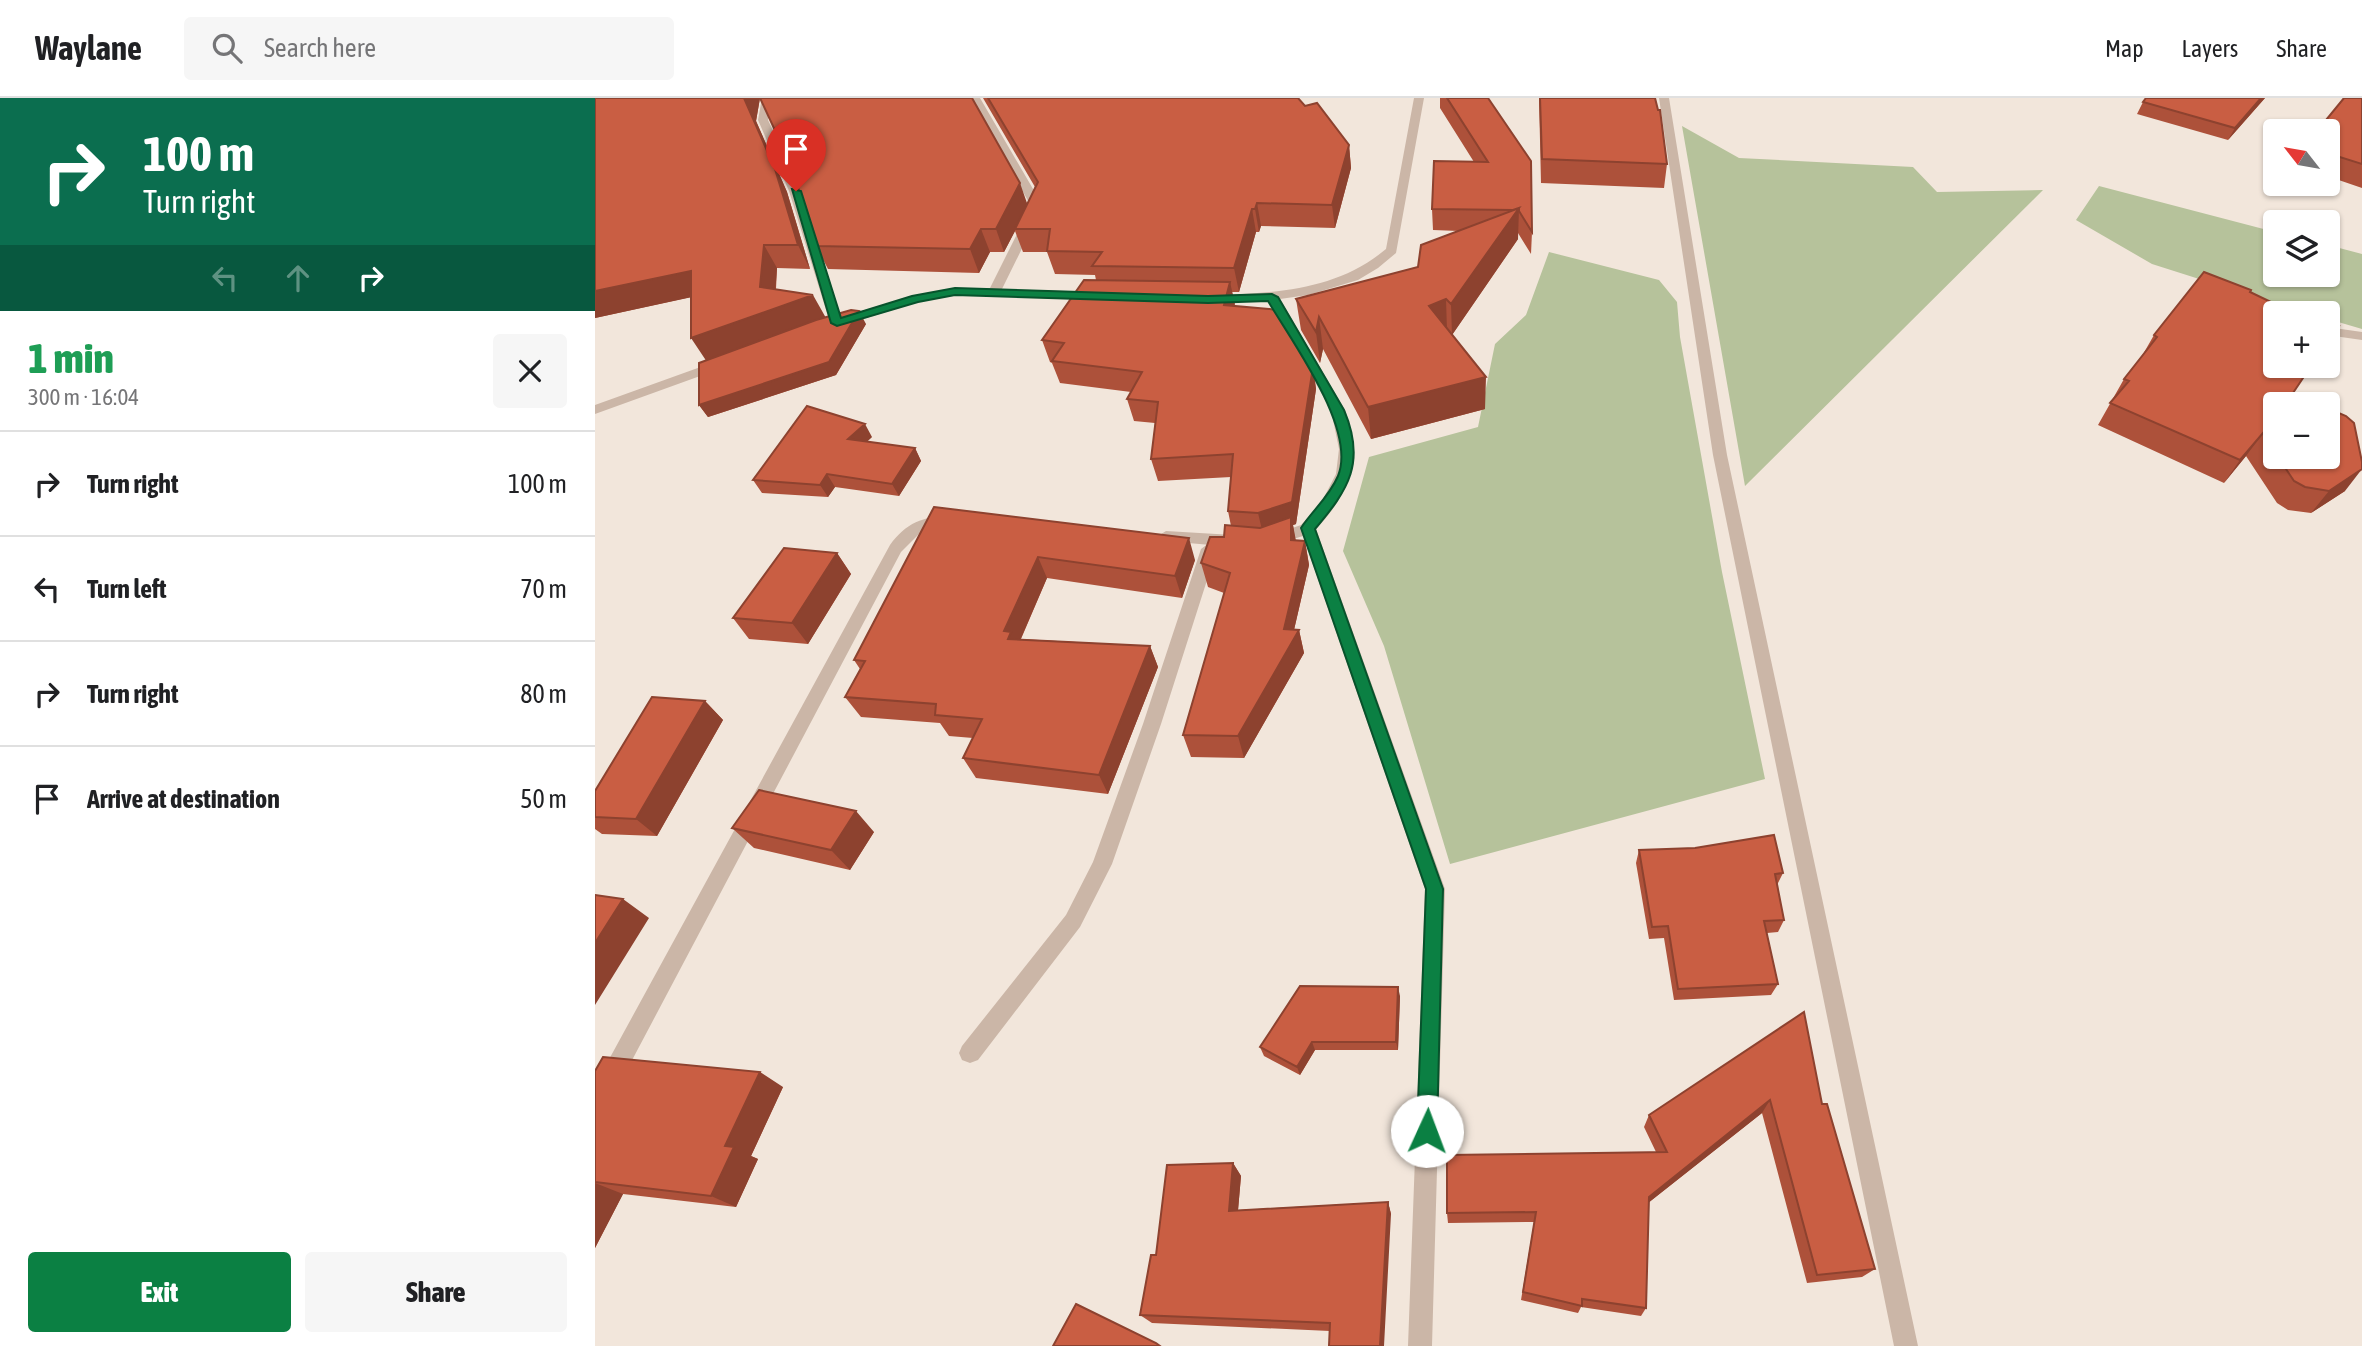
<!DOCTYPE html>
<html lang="en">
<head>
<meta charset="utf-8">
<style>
	:root { --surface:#fff; --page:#f6f6f6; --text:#202124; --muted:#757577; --line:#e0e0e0; --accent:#0b8043 }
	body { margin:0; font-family:"Asap Condensed",sans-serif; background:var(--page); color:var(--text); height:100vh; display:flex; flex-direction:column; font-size:26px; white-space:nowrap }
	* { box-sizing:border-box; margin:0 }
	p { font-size:23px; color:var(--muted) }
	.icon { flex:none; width:38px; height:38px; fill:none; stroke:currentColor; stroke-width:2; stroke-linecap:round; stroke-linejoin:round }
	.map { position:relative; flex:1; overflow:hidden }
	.side { display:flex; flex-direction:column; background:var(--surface); width:595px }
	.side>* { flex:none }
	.guide { background:#0b6e4f; color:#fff; overflow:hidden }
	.needle { width:46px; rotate:301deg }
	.buttons { position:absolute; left:1668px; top:21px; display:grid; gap:14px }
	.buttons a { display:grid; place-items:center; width:77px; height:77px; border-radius:7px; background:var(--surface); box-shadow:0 2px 5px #0004; font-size:35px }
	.pin { position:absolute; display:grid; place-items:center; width:60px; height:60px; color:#fff; margin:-72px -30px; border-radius:50% 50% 50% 0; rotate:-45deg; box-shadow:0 0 7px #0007 }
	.pin .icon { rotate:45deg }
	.me { position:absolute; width:77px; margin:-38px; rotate:2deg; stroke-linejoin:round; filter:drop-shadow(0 0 5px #0008) }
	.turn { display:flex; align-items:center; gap:24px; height:147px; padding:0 28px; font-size:32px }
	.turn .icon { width:91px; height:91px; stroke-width:2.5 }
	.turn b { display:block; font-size:49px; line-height:60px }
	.lanes { display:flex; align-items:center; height:66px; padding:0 28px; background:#0003; justify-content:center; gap:35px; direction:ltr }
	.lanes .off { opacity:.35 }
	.round { display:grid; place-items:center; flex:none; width:74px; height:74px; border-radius:7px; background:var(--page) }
	.overview { display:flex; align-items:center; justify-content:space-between; height:119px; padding:0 28px }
	h1 { font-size:42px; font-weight:800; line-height:52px; color:#1e9e55 }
	.button { display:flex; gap:14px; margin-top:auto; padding:14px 28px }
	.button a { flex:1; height:80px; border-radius:7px; background:var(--accent); color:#fff; font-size:28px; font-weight:800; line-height:80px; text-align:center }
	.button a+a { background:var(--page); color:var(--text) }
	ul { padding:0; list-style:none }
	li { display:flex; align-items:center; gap:21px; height:105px; padding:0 28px; border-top:2px solid var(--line) }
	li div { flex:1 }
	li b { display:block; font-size:26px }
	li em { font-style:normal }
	header { display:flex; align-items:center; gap:42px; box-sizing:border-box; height:98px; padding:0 35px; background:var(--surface); border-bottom:2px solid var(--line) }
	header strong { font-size:33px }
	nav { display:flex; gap:38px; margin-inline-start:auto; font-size:24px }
	.search { width:490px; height:63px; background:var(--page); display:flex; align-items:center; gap:18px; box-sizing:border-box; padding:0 24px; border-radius:7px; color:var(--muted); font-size:26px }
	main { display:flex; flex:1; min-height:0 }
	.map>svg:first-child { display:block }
</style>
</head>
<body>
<header>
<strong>Waylane</strong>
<div class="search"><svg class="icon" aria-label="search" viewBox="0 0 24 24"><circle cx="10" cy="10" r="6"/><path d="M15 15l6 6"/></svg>Search here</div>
<nav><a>Map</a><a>Layers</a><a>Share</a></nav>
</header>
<main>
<section class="side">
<div class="guide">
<div class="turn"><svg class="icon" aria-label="right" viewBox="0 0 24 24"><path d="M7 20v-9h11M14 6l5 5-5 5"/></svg><div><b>100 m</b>Turn right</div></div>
<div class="lanes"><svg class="icon off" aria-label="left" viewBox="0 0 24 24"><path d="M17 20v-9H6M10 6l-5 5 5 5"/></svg><svg class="icon off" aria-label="ahead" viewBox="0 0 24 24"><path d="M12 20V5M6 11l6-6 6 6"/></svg><svg class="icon" aria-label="right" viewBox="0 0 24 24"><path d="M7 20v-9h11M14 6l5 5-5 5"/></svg></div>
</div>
<div class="overview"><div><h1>1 min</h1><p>300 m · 16:04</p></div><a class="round"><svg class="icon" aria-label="close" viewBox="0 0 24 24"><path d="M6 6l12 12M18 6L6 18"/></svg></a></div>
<ul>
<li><svg class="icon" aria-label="right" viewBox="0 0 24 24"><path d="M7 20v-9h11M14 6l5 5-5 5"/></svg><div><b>Turn right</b></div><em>100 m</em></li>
<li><svg class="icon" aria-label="left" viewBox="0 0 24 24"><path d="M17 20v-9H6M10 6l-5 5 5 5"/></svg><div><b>Turn left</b></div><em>70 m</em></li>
<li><svg class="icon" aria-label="right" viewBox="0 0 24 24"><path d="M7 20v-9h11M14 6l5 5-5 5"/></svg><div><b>Turn right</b></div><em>80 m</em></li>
<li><svg class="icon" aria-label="arrive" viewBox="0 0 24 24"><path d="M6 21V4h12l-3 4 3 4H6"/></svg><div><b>Arrive at destination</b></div><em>50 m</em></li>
</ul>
<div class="button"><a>Exit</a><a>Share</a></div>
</section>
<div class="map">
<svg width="1767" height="1248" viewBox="0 0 1767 1248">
	<rect width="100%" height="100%" fill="#f2e6db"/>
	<path fill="#b6c29b" d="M1087,28L1144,60L1318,69L1342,94L1448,92L1150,388Z
		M1504,88L1680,134V177H1732L1733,147L1767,156V231L1733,221L1732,215H1711L1557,166L1481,122Z
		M954,154L1064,182L1082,204L1085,239L1127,474L1170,681L855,766L789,548L748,453L774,359L883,329L900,246L931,217Z"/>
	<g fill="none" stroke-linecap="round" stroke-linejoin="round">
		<path fill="#cbb6a7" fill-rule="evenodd" d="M1732,229L1767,234V242L1732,237Z
			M614,445L622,451L566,626L517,766L485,829L383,962L375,965L367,962L364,955L367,948L471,817L498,764L548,626L606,451Z"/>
		<path fill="#cbb6a7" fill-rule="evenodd" d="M167,0H177L173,22L206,93L246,219C297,204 340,189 395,190L436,108L375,0H385L448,108L407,191L502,194L508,198L502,202L360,197L323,204L246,228H236L194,93L163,22Z
			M819,0H829L801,155L783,170L763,182L713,197L685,201L750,312C767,361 756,394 721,431L850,791L837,1248H813L830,791L708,438L679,447L671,442L674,438L706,427L725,407L741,376L744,351L736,312L673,202L617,205L611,201L617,197C680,195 741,193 791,151Z
			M1064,0H1074L1132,357L1323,1248H1299L1118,357Z
			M125,262L132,266L130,269L0,316V307Z
			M355,418L360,419L363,423L360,427L328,432L306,454L8,1017L0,1020V987L295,447C311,425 328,418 355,418Z
			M571,433L638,437L646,443L638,449L571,443L563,438Z"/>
	</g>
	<path fill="#ad513a" d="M0,0H377L432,106L440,89L388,0H703L710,8L754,47L756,70L740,130L666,128L664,134H661L644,194H637L639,208L718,269L721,291L701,426L698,427L700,442L710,443L714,467L699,532H704L709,555L649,660L596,659L588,637L629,495L613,489L606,465L629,439L636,428L633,413L636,379L563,383L556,361L560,325L539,323L532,301L536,294L465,285L457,265L455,264L447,242L501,182L500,177L460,176L452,154H428L420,133L409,154H395L384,175L233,171L221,148L197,69L165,0L161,23L192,94L215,171L182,170L181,191L230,219L271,226L241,277L113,319L104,307L111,262L96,199L0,220Z
		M845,0H893L937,134L936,156L923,135V141L857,237L890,311L776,341L728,251L725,265L706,232L701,201L823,169L864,133L838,132L837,111L879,64L845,10Z
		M944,0H1060L1072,66L1069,90L946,85Z
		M1670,0L1633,42L1542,16L1548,4Z
		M1767,0V90L1732,78V33Z
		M1655,194L1680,306V359H1732L1750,393L1716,415L1693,412L1682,405L1651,358L1629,385L1503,327L1529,281L1547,258L1559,237Z
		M277,339L271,344L320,350L326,363L304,398L240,389L233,399L167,395L158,382Z
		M339,409L600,462L587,500L452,480L426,541L555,548L563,569L513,696L381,680L368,660L378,640L354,638L345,625L266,619L250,599L265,571L259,562Z
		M242,455L256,476L213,546L154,541L138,520Z
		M110,603L128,622L62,738L7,736L0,731V693Z
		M137,730L279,734L255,772L159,750Z
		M1044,752L1188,775L1182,787L1189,822L1183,834L1172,835L1183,886L1176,897L1079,902L1069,840L1054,841L1041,765Z
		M805,898L803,952H720L705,977L669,958L665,949Z
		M1209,914L1227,1006L1280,1171L1267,1179L1212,1185L1167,1015L1053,1105L1051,1210L1046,1218L986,1209L983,1215L926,1202L939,1124L853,1125L852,1115L1061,1054L1049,1029L1054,1017Z
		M0,973L188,989L156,1058L163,1061L141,1109L28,1096L0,1150Z
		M638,1065L646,1078L643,1112L793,1104L796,1116L735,1233L557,1225L545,1217L561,1157Z"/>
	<path fill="#8d422f" d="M149,0H165L161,23L192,94L215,171L203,147Z
		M1666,0H1670L1633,42L1640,30Z
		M754,47L756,70L740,130L737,107Z
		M425,85L433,108L420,131V133L409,154L401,131Z
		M662,105L666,128L664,134L660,111Z
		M924,110L923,141L857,237L856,206Z
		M657,111L661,134L644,194L639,170Z
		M386,131L395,154L384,175L375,151Z
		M169,147L182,170L179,211L218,197L231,220L112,264L96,240L165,189Z
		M96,173L111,196L0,220V193Z
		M635,184L640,206L633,229L629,207Z
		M851,201L852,233L834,208Z
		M264,213L271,226L241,277L113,319L104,307Z
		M724,219L728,251L725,265L721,234Z
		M718,269L721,291L701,426L698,427L701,443L668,436L663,415Z
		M891,279L890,311L776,341L773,309Z
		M270,326L277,339L261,354L253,341Z
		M1668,335L1651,358L1629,385L1645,362Z
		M320,350L326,363L304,398L297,386Z
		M1767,371L1750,393L1716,415L1734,393Z
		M232,376L240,389L233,399L225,387Z
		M594,440L600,462L587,500L580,478Z
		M710,443L714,467L695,549L704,532L709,555L649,660L643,638L689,531Z
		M242,455L256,476L213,546L197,525Z
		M443,459L452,480L423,547L424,562L409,533Z
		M555,548L563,569L513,696L504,677Z
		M110,603L128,622L62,738L41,721Z
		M261,713L279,734L255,772L236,752Z
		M28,801L54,820L0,907V845Z
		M803,889L805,898L803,952L801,944Z
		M717,944L720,952L705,977L702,969Z
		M165,974L188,989L156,1058L163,1061L141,1109L116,1098L130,1048Z
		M1175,1002L1167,1015L1048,1109L1054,1099Z
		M638,1065L646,1078L642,1124L634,1113Z
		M0,1085L28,1096L0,1150Z
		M793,1104L796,1116L789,1248H785Z"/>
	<path fill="#c95e43" stroke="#8d422f" stroke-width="2" d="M0,0H149L180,71L203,147H169L165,189L218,197L96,240V173L0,193Z
		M165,0H377L425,85L401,131H386L375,151L221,148L197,69Z
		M393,0H703L710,8L722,5L754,47L737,107L662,105L660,111H657L639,170L497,168L507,154L452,153L455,131H420L443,84Z
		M852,0H893L936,63L937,134L924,113V110L918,112L837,111L839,63L893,64Z
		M945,0H1060L1063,12H1065L1072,66L947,61Z
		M1551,0H1666L1640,30L1548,4Z
		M1749,0H1767V66L1732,55V33H1722Z
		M924,110L856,206L851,201L834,208L891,279L773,309L724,219L721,234L701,201L823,169L826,147Z
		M1609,174L1656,192L1655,194L1680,206L1707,215H1680V268H1716L1698,295L1724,306H1680V354L1668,335L1645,362L1515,305L1534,283L1529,281L1562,239L1559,237Z
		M489,182L635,184L629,207L684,212L718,269L697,404L663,415L633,413L638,356L556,361L563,304L532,301L547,274L457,263L469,245L447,242Z
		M256,212L264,213L234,264L104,307V265L221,222Z
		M1732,224L1744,228L1732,244Z
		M212,308L270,326L253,341L320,350L297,386L232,376L225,387L158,382Z
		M1732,310L1751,318L1759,325L1767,364V371L1734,393L1710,389L1699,383L1683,359H1732Z
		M339,409L594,440L580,478L443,459L409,533L416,534L413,541L555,548L504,677L368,660L387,621L340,617L341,606L250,599L270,563L259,562Z
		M696,419V442L710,443L689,531L704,532L643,638L588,637L635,475L606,465L615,439H629L630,427L665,430Z
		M189,450L242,455L197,525L138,520Z
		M57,599L110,603L41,721L0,719V693Z
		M164,692L261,713L236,752L137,730Z
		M1179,737L1188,775L1180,776L1189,822L1169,823L1183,886L1083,891L1073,828L1057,829L1044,752L1100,750Z
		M0,797L28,801L0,845Z
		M705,888L803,889L801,944H717L702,969L665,949Z
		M1209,914L1227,1006H1232L1280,1171L1222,1177L1175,1002L1054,1099L1051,1210L987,1201V1208L928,1194L941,1114L852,1115V1057L1072,1054L1054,1017Z
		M8,959L165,974L130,1048L139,1049L116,1098L0,1084V973Z
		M638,1065L634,1113L793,1104L785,1248H734L735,1225L545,1217L556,1157H561L572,1067Z
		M481,1206L561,1245L565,1248H458Z"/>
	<path fill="#0b8043" stroke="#07532c" stroke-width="2" d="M197,91L206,93L246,220L317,198L360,190L613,198L677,196L683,199L749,312C771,364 754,391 720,431L848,791L842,1033L839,1040L832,1043L825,1040L822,1033L831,791L706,430C718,412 734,399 743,378C762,331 697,244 673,203L613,205L360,197L323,204L242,228L236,225Z"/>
</svg>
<div class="buttons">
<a><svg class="needle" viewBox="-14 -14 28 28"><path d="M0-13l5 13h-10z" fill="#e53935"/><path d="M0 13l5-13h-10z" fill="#757577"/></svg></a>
<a><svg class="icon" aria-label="layers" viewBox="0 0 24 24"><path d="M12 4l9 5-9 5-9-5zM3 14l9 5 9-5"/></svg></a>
<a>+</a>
<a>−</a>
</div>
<div class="pin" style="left:201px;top:93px;background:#d93025"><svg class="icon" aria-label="arrive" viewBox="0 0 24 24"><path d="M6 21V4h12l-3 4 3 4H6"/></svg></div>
<svg class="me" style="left:832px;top:1033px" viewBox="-20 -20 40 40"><circle r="19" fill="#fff"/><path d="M0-13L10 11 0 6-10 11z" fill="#0b8043"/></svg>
</div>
</main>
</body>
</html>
